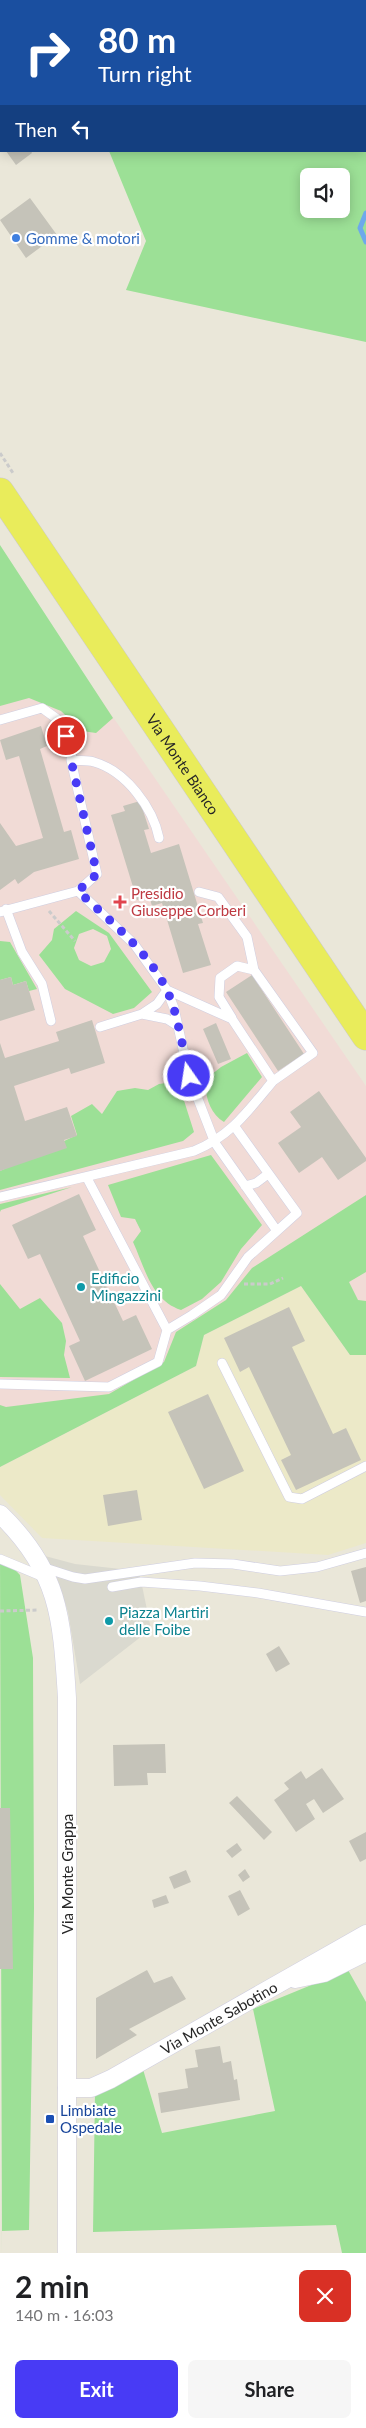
<!DOCTYPE html>
<html lang="en">
<head>
<meta charset="utf-8">
<style>
	:root { --surface:#fff; --page:#f6f6f6; --text:#202124; --muted:#757577; --accent:#483bf5 }
	body { margin:0; font-family:Lato,sans-serif; background:var(--page); color:var(--text); height:100vh; display:flex; flex-direction:column; font-size:19px; white-space:nowrap }
	* { box-sizing:border-box; margin:0 }
	p { font-size:16px; color:var(--muted) }
	.icon { flex:none; width:28px; height:28px; fill:none; stroke:currentColor; stroke-width:2; stroke-linecap:round; stroke-linejoin:round }
	.map { position:relative; height:2253px; overflow:hidden }
	.side { display:flex; flex-direction:column; background:var(--surface); flex:1 }
	.side>* { flex:none }
	.guide { position:absolute; left:0px; top:0px; width:366px; height:152px; box-shadow:0 2px 12px #0003; background:#1a4fa0; color:#fff; overflow:hidden }
	.tools { position:absolute; left:300px; top:168px; display:grid; gap:10px }
	.tools a { display:grid; place-items:center; width:50px; height:50px; border-radius:8px; background:var(--surface); box-shadow:0 2px 12px #0003; font-size:25px }
	.pin { position:absolute; display:grid; place-items:center; width:42px; height:42px; color:#fff; margin:-21px; border:2px solid #fff; border-radius:50%; box-shadow:0 1px 5px #0007 }
	.me { position:absolute; width:55px; margin:-28px; rotate:347deg; stroke-linejoin:round; filter:drop-shadow(0 0 4px #0008) }
	.turn { display:flex; align-items:center; gap:18px; height:105px; padding:0 15px; font-size:22px }
	.turn .icon { width:65px; height:65px; stroke-width:2.5 }
	.turn b { display:block; font-size:35px; line-height:42px }
	.then { display:flex; align-items:center; height:48px; padding:0 15px; background:#0003; gap:10px; font-size:19px }
	.round { display:grid; place-items:center; flex:none; width:52px; height:52px; border-radius:8px; background:var(--page) }
	.headline { display:flex; align-items:center; justify-content:space-between; height:85px; padding:0 15px }
	h1 { font-size:30px; font-weight:700; line-height:38px }
	.action { display:flex; gap:10px; margin-top:auto; padding:10px 15px }
	.action a { flex:1; height:58px; border-radius:8px; background:var(--accent); color:#fff; font-size:20px; font-weight:700; line-height:58px; text-align:center }
	.action a+a { background:var(--page); color:var(--text) }
	.map>svg:first-child { display:block }
</style>
</head>
<body>
<div class="map">
<svg width="366" height="2253" viewBox="0 0 366 2253">
	<rect width="100%" height="100%" fill="#eae7d9"/>
	<path fill="#ece9c8" d="M301,1286L350,1355H366V1543L328,1555L42,1538L0,1495V1467L196,1366L204,1335Z"/>
	<path fill="#f1dbd6" d="M0,547L67,650L366,1086V1355H350L301,1286L204,1335L196,1366L0,1467Z"/>
	<path fill="#9ce096" fill-rule="evenodd" d="M0,0H366V342L126,290L146,241L109,151H365V1H1V92ZM309,176H341V209H309Z
		M0,545L113,718L96,733L82,731L61,711L29,698L0,706Z
		M76,911L109,933L152,992L134,1008L113,1014L65,989L39,955L52,940L54,929ZM93,929L107,936L111,949L104,962L91,966L79,960L74,948L79,934Z
		M0,941L10,942L37,989L29,991L26,981L13,985L11,977L0,980Z
		M247,1053L262,1077L224,1122C210,1114 204,1095 206,1079L221,1067Z
		M173,1082L180,1088L194,1132L183,1141L0,1190V1171L77,1135L71,1116L92,1104L102,1114L117,1091L135,1088L148,1090L159,1084Z
		M211,1155L262,1225L241,1249L221,1282L202,1299L181,1310C151,1300 145,1268 133,1242L141,1231L135,1219L121,1217L108,1185Z
		M72,1187L1,1210L0,1212V1204Z
		M366,1195V1272L349,1282L358,1300L366,1301V1355H350L301,1286L204,1335L196,1366L0,1467V1405L6,1407L109,1394L164,1362L176,1332L226,1300L252,1268Z
		M0,1284L20,1309L40,1298L62,1323L66,1341L64,1355L70,1378L0,1377Z
		M0,1554L20,1575L33,1658L34,1908L29,2230L2,2231V2253Z
		M348,1970L366,2002V2253H342L336,2225L93,2232L95,2091L142,2066L162,2133L275,2111L253,2009Z"/>
	<path fill="#dad9cf" d="M45,1556L75,1564L139,1571L151,1629L80,1684L68,1612L57,1579Z"/>
	<g fill="none" stroke-linecap="round" stroke-linejoin="round">
		<path stroke="#6da9eb" stroke-width="5" d="M229,0L231,1
			M0,1H2
			M168,1V0
			M365,69L366,70
			M366,213L360,228L366,242"/>
	</g>
	<path fill="#c5c3b9" d="M6,151H31L32,153L16,165Z
		M30,198L57,235L26,258L0,220Z
		M41,726L47,746L40,749L64,832L71,830L79,859L34,872L18,884L15,879L0,890V823L16,846L43,838L19,756L6,760L0,740Z
		M140,801L149,829L144,830L151,853L179,844L203,923L198,924L211,965L183,973L162,903L152,906L149,896L137,900L111,815L125,811L123,806Z
		M252,975L304,1054L278,1071L226,992Z
		M11,977L13,985L26,981L35,1010L0,1021V980Z
		M92,1020L105,1063L71,1074L69,1068L14,1086L25,1121L67,1107L77,1136L64,1140L67,1148L0,1171V1043L5,1058L59,1041L56,1032Z
		M216,1023L231,1059L218,1064L203,1029Z
		M319,1091L366,1158V1161L338,1180L322,1157L299,1173L278,1143L301,1127L290,1112Z
		M79,1194L96,1230L83,1236L123,1321L136,1315L152,1349L85,1381L69,1346L80,1341L40,1254L28,1259L12,1225Z
		M289,1307L305,1341L292,1347L333,1434L346,1428L361,1460L296,1490L281,1460L291,1455L249,1367L240,1372L224,1338Z
		M208,1394L244,1471L204,1489L168,1412Z
		M137,1490L142,1520L108,1526L103,1495Z
		M366,1567V1601L360,1603L351,1571Z
		M279,1646L290,1664L276,1672L266,1654Z
		M165,1744L166,1773H147L148,1785L114,1786L113,1745Z
		M322,1768L344,1799L323,1813L314,1799L306,1804L315,1819L296,1832L274,1800L289,1789L284,1783L301,1771L306,1779Z
		M237,1796L272,1832L264,1840L229,1803Z
		M0,1808H10L13,1969H0Z
		M366,1832V1859L360,1862L349,1841Z
		M237,1843L242,1850L232,1858L226,1851Z
		M245,1869L250,1877L243,1882L238,1875Z
		M186,1870L191,1882L174,1889L169,1877Z
		M240,1890L250,1909L238,1916L228,1896Z
		M166,1895L169,1903L154,1908L152,1900Z
		M147,1970L154,1983L172,1976L186,1999L129,2029L137,2035L96,2059V1998Z
		M220,2046L223,2063L231,2061L234,2080L237,2079L240,2100L161,2113L158,2093L188,2088L185,2069L198,2067L195,2050Z"/>
	<g fill="none" stroke-linecap="round" stroke-linejoin="round">
		<defs>
			<path id="lane" d="M0,720L42,708L60,721L72,752L71,760L97,874L78,891L0,912
				M71,760C79,761 88,760 94,762C126,771 153,808 159,838
				M78,891L134,944L167,990L174,1008L189,1076L215,1143L277,1231
				M6,909L22,952L42,984L51,1021
				M232,1018L219,997L220,978L237,966L254,970
				M178,1026L167,1019L142,1014L157,1004L167,990L232,1019L273,1081L313,1053L254,970L247,937L218,897L199,892
				M100,1027L142,1014
				M87,1178L167,1330
				M245,1186L256,1183L268,1174
				M0,1197L194,1151C231,1136 248,1111 273,1081
				M222,1363L289,1497L302,1499L366,1466
				M0,1384L109,1387L158,1362L167,1330L192,1315L221,1295L248,1257L297,1213L235,1127
				M0,1559L46,1578
				M42,1567L73,1577L85,1579L195,1563L233,1564L280,1571L317,1567L366,1553
				M112,1587L141,1582L200,1586L258,1593L366,1612"/>
			<g id="street">
				<path d="M0,1514C60,1572 62,1619 67,1698V2253"/>
				<path d="M295,1979L324,1973L366,1952"/>
				<path id="s1" d="M67,2088H91L111,2079L366,1934"/>
			</g>
			<g id="primary">
				<path id="s2" d="M0,492L366,1036"/>
			</g>
		</defs>
		<use href="#lane" stroke="#cfcee0" stroke-width="10"/>
		<use href="#street" stroke="#cfcee0" stroke-width="19"/>
		<use href="#primary" stroke="#cbcbcb" stroke-width="29"/>
		<path stroke="#cbcbcb" stroke-width="3" stroke-dasharray="4 2.5" stroke-linecap="butt" d="M0,453L13,473
			M49,911L75,941
			M244,1284H270L283,1278
			M0,1611L39,1610"/>
		<use href="#lane" stroke="#fff" stroke-width="9"/>
		<use href="#street" stroke="#fff" stroke-width="18"/>
		<use href="#primary" stroke="#e9ec5b" stroke-width="28"/>
	</g>
	<g fill="none" stroke-linecap="round" stroke-linejoin="round">
		<path stroke="#483bf5" stroke-width="9" stroke-dasharray="0 16.2" d="M66,736L72,752L71,760L97,874L78,891C114,925 160,960 174,1009C180,1030 184,1054 189,1076"/>
	</g>
	<circle fill="#3f7fe0" stroke="#fff" stroke-width="2" cx="16" cy="238" r="5"/>
	<path fill="#e0444e" stroke="#fff" stroke-width="2" d="M117.5 894.5h5v5h5v5h-5v5h-5v-5h-5v-5h5z"/>
	<g fill="#0f9aa8" stroke="#fff" stroke-width="2">
		<circle cx="81" cy="1287" r="5"/>
		<circle cx="109" cy="1621" r="5"/>
	</g>
	<rect fill="#1a4fb4" stroke="#fff" stroke-width="2" x="45" y="2114" width="10" height="10" rx="2.5"/>
	<g text-anchor="middle" dominant-baseline="central" stroke-width="4.5" stroke-linejoin="round" paint-order="stroke">
		<g font-size="15" fill="#366cbe" stroke="#fff" text-anchor="start">
			<text x="26" y="238">Gomme &amp; motori</text>
		</g>
		<g font-size="15" fill="#272727" stroke="#fff">
			<text stroke="none"><textPath href="#s2" startOffset="328">Via Monte Bianco</textPath></text>
			<text transform="translate(67 1874) rotate(-90)">Via Monte Grappa</text>
			<text stroke="none"><textPath href="#s1" startOffset="170">Via Monte Sabotino</textPath></text>
		</g>
		<g font-size="15" fill="#be3a42" stroke="#fff" text-anchor="start">
			<text x="131" y="893">Presidio<tspan x="131" dy="17">Giuseppe Corberi</tspan></text>
		</g>
		<g font-size="15" fill="#0d838f" stroke="#fff" text-anchor="start">
			<text x="91" y="1278">Edificio<tspan x="91" dy="17">Mingazzini</tspan></text>
			<text x="119" y="1612">Piazza Martiri<tspan x="119" dy="17">delle Foibe</tspan></text>
		</g>
		<g font-size="15" fill="#164399" stroke="#fff" text-anchor="start">
			<text x="60" y="2110">Limbiate<tspan x="60" dy="17">Ospedale</tspan></text>
		</g>
	</g>
</svg>
<div class="tools">
<a><svg class="icon" aria-label="sound" viewBox="0 0 24 24"><path d="M4 9h4l5-4v14l-5-4H4zM17 9q2 3 0 6"/></svg></a>
</div>
<div class="pin" style="left:66px;top:736px;background:#d93025"><svg class="icon" aria-label="arrive" viewBox="0 0 24 24"><path d="M6 21V4h12l-3 4 3 4H6"/></svg></div>
<svg class="me" style="left:189px;top:1076px" viewBox="-20 -20 40 40"><circle r="17" fill="#483bf5" stroke="#fff" stroke-width="3"/><path d="M0-11L8 9 0 5-8 9z" fill="#fff"/></svg>
<div class="guide">
<div class="turn"><svg class="icon" aria-label="right" viewBox="0 0 24 24"><path d="M7 20v-9h11M14 6l5 5-5 5"/></svg><div><b>80 m</b>Turn right</div></div>
<div class="then">Then<svg class="icon" aria-label="left" viewBox="0 0 24 24"><path d="M17 20v-9H6M10 6l-5 5 5 5"/></svg></div>
</div>
</div>
<section class="side">
<div class="headline"><div><h1>2 min</h1><p>140 m · 16:03</p></div><a class="round" style="background:#d93025;color:#fff"><svg class="icon" aria-label="close" viewBox="0 0 24 24"><path d="M6 6l12 12M18 6L6 18"/></svg></a></div>
<div class="action"><a>Exit</a><a>Share</a></div>
</section>
</body>
</html>
